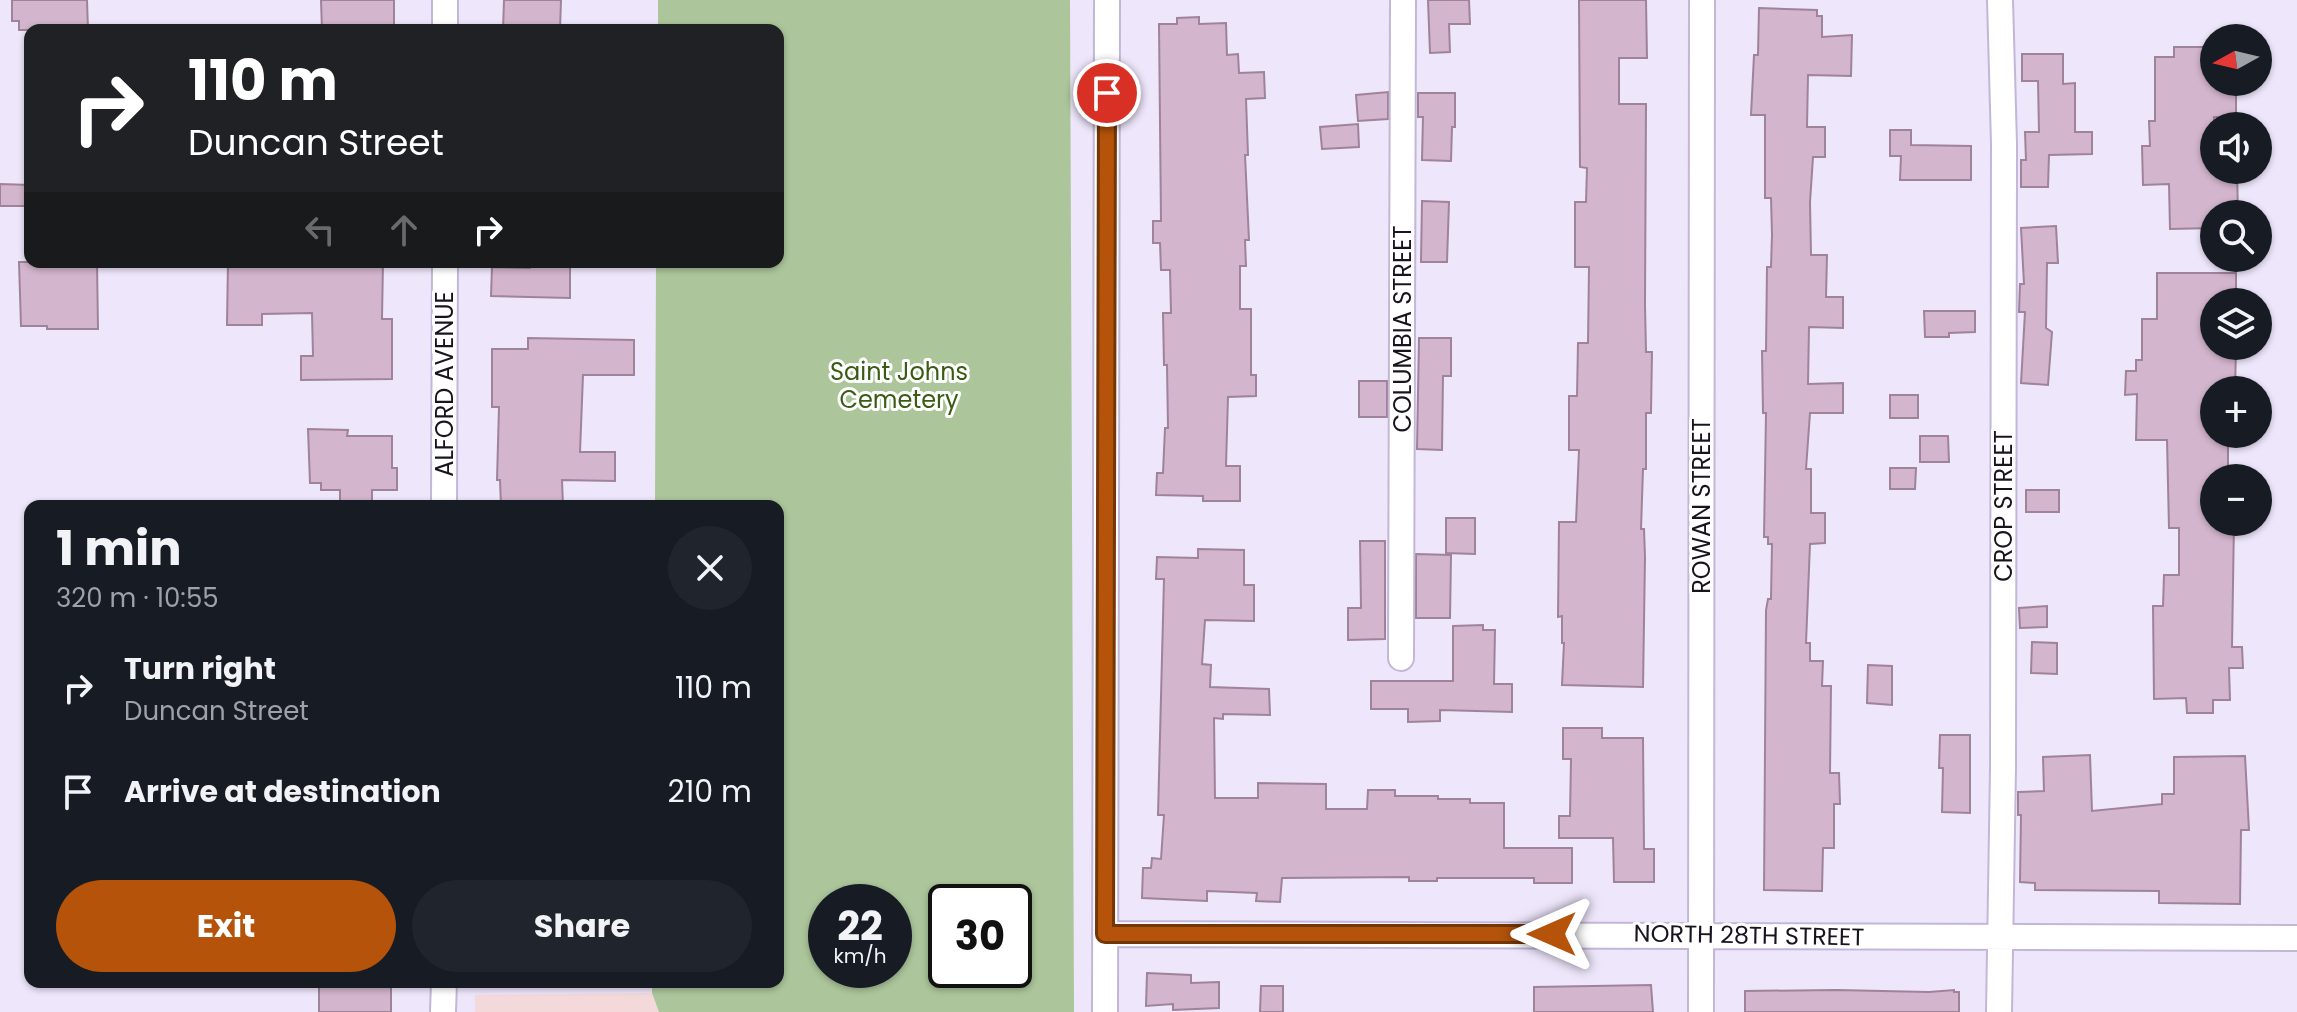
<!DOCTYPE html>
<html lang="en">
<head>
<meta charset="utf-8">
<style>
	:root { --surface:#171b24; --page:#20242c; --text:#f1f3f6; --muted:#9ea1a6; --accent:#b45309 }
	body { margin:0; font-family:Poppins,sans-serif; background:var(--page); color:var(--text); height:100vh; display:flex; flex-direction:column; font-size:30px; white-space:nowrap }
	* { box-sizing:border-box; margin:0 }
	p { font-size:26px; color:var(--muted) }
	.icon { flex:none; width:44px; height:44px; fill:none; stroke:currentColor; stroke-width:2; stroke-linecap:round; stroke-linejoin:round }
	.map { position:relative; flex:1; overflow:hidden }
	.sheet { position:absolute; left:24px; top:500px; width:760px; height:488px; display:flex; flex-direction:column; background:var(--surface); border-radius:16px; box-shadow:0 2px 6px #0004 }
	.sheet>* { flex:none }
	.banner { position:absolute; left:24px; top:24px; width:760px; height:244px; border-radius:16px; box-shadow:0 2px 6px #0004; background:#202124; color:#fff; overflow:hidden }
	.needle { width:52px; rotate:262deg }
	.fabs { position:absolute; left:2200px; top:24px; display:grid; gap:16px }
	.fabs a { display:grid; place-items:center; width:72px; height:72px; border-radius:50%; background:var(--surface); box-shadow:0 2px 6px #0004; font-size:40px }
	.speed { position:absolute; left:808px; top:884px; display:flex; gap:16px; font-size:40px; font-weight:700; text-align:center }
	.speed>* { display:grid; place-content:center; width:104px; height:104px; border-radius:50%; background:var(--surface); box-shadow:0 2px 6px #0004; line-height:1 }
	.speed small { font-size:20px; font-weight:400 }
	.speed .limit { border:4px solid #111; border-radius:12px; background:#fff; color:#111 }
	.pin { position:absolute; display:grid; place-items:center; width:68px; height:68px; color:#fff; margin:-34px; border:4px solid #fff; border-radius:50%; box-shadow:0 2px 8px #0007 }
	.me { position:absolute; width:88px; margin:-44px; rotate:270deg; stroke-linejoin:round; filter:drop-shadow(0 0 6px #0008) }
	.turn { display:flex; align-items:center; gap:28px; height:168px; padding:0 32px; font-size:36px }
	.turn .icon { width:104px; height:104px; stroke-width:2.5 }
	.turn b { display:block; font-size:56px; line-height:68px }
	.lanes { display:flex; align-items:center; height:76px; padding:0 32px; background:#0003; justify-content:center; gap:40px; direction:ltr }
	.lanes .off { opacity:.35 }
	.round { display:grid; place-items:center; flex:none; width:84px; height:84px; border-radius:42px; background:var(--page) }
	.overview { display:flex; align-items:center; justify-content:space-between; height:136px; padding:0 32px }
	h1 { font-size:48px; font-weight:700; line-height:60px }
	.primary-button { display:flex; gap:16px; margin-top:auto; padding:16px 32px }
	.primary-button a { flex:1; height:92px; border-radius:48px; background:var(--accent); color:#fff; font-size:32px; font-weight:700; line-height:92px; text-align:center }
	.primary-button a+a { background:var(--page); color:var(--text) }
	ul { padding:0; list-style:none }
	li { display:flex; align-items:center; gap:24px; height:104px; padding:0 32px }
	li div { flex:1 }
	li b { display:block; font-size:30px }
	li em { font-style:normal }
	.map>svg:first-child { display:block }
</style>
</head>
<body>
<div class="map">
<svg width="2297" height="1012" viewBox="0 0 2297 1012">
	<rect width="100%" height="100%" fill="#eee6fb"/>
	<path fill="#f4d9da" d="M652,993L659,1012H475V995Z"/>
	<path fill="#acc59a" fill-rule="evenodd" d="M658,0H1070L1074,1012H659L652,993V982H778V506H655L656,262H778V30H658ZM894,902V970H826V902ZM946,902H1014V970H946Z"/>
	<path fill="#d3b5cd" stroke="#9f8399" stroke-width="2" d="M12,0H87L88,30H19V21H12Z
		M321,0H394V30H322Z
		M504,0H561L560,30H503Z
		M1428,0H1469L1470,24H1449L1450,52L1430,53Z
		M1579,0H1646L1647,58H1619V104H1646L1645,305L1646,352H1652L1651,413H1646V469H1643L1641,529H1644L1645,557L1643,687L1562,685L1564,643H1562V616L1558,617L1559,522H1576L1579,450H1569V396H1577L1578,343H1588L1589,267H1575V202H1586L1587,168L1580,167Z
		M1759,8L1817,10V16H1822V37L1852,35L1851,76L1808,75L1807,127H1825V157H1813L1810,202L1811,255H1827L1826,297H1843V328L1809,327L1808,384L1843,383V413H1810L1806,469H1811V513H1825V543L1810,544L1806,643H1810V661H1823L1822,686H1831L1830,773H1839L1840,804H1834V848H1823L1822,891L1764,890L1766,610L1768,599H1771L1772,544H1768V537H1764L1766,413H1763L1762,351H1766L1767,267H1771L1772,235L1771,198H1765V115H1751L1754,55H1758Z
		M1199,17V24L1226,23L1227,55L1238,54L1239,73L1264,72L1265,98L1246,99L1248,155H1245L1249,240H1245L1246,266H1240V309H1251V375H1256V396L1228,397L1226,466H1240V501H1203V496L1156,495L1157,473H1163L1165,428H1168L1167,365H1164L1163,313H1171L1170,270H1161L1160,243H1153V221H1161L1159,24H1177V18Z
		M2174,47H2214V82H2236V117H2214V170H2237L2238,214H2214V228L2170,229L2169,184L2143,185L2142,146H2150L2149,121H2155V57H2174Z
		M2022,54H2063V84L2075,83V132H2092V154L2049,155L2048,187H2021V160H2026L2025,132H2039L2038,81H2022Z
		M1388,92V119L1358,121L1356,95Z
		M1418,93H1455V127H1452L1451,161L1422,160L1423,117H1418Z
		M1358,124L1359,147L1322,149L1320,127Z
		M1890,130H1911V145L1971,146V180H1900L1901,156H1890Z
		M0,184L30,185V206H0Z
		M1422,201L1449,202L1447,262H1421Z
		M2056,226L2058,263H2047L2046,328L2052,332L2048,385L2021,383L2025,312H2019L2020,284H2024L2021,228Z
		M19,262H97L98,329H47V326H21Z
		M228,262H383L382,319H392V379L301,380V356H313L312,313L262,314V325H227Z
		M531,263L570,264V298L491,296L492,267L530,268Z
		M2157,273H2236V302H2214V348H2236L2235,390H2214V434H2228V478H2214V522H2234L2232,647H2242L2243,668H2229L2230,700H2213V713H2187L2186,698L2154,699L2153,606H2163L2164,575H2179V528H2169L2167,440H2136L2137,394L2125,395L2126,371H2136V360H2142V319H2157Z
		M1924,311H1975V332L1949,333V337H1925Z
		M528,338L634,340V375H583L580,452H615V481L562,480L563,506H501L500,480H497L499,407H492V349H528Z
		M1419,338H1451V376H1443L1442,450L1417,449Z
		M1359,381H1387V417H1359Z
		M1890,395H1918V418H1890Z
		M308,429L348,430L347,436H392V468H397V490H372V506H340V490H321V483H310Z
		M1920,436H1948L1949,462H1920Z
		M1890,468H1916L1915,489H1890Z
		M2026,490H2059V512H2026Z
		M1446,518H1475V554L1446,553Z
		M1360,541H1385V639L1348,640V608H1361Z
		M1198,549L1244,550V585H1254V621L1205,620L1202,664L1211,665L1210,687L1269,689L1270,715L1223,714V719L1214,718L1215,798H1258V783L1326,784V809H1367L1368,790H1395V796H1438V799H1470V803H1504V848H1572V883H1534V878H1437V881H1409V877L1282,878L1280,902L1256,901L1257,893L1207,891V901L1142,898L1143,868H1151L1152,858L1161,859L1164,815H1158L1164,579H1156L1157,557L1198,558Z
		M1416,554L1451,555L1450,618H1416Z
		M2047,606V627L2020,628L2019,608Z
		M1483,625V630H1495L1494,684H1512V712L1440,710V721L1408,722V709H1371V681H1453V626Z
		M2032,642L2057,643V674L2031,673Z
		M1868,665L1892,666V705L1867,703Z
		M1563,728H1602V738H1643L1644,849H1654V882H1614L1613,838H1559V816H1570L1571,759H1563Z
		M1940,735H1970V813L1942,812L1943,768H1939Z
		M2090,755L2092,811L2162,804V794H2174V757L2245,756L2249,830H2241L2240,904L2159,903V891L2035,890V883L2020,882L2021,815H2018V792L2044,791L2043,757Z
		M1147,973L1191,975V983L1219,982V1008L1173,1010V1004L1146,1006Z
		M319,982H391V1012H319Z
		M1651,985L1653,1012H1534V987Z
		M1261,986H1283V1012H1260Z
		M1836,990L1929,992L1954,990V992H1959V1012H1745V991Z"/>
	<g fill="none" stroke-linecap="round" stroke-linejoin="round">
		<defs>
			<path id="street" d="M445,30V0
				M444,506L445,262
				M1401,658L1403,0
				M1105,934L2297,938
				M443,1012L444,982
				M1105,1012L1107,0
				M1701,1012L1702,0
				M1999,1012L2003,768L2004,144L2000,0"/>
		</defs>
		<use href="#street" stroke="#c3b7d7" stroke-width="28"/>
		<use href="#street" stroke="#fff" stroke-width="24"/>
	</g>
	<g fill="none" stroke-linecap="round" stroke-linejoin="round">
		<defs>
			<path id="route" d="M1107,93L1105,934H1552"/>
		</defs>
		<use href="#route" stroke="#753606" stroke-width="20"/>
		<use href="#route" stroke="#b45309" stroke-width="14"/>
	</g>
	<g text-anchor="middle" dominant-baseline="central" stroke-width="6" stroke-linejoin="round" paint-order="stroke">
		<g font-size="24" fill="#18131f" stroke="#fff">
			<text transform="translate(1402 329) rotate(-90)">COLUMBIA STREET</text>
			<text transform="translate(444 384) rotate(-90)">ALFORD AVENUE</text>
			<text transform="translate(1701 506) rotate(-90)">ROWAN STREET</text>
			<text transform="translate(2003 506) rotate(-90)">CROP STREET</text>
			<text transform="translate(1749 935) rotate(1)">NORTH 28TH STREET</text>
		</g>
		<g font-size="24" fill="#395c13" stroke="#fff">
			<text x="899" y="371">Saint Johns<tspan x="899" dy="28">Cemetery</tspan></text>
		</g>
	</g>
</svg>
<div class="fabs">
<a><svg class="needle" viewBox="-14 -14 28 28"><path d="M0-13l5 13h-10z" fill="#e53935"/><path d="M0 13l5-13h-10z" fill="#9ea1a6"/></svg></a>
<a><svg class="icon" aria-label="sound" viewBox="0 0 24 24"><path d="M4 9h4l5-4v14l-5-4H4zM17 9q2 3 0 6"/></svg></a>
<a><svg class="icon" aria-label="search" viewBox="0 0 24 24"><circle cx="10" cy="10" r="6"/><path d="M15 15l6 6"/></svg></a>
<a><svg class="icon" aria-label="layers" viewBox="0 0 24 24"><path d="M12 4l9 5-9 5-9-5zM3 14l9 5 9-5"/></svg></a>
<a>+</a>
<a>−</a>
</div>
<div class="speed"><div>22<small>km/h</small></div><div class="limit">30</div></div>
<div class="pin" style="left:1107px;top:93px;background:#d93025"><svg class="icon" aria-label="arrive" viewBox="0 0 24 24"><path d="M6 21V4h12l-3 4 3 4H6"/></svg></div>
<svg class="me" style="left:1552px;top:934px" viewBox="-20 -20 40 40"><path d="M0-17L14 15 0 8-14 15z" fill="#b45309" stroke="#fff" stroke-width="4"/></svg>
<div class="banner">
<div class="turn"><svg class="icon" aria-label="right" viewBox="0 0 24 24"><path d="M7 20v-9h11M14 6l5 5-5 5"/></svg><div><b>110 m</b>Duncan Street</div></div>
<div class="lanes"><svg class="icon off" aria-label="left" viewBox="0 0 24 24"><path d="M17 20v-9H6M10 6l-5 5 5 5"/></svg><svg class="icon off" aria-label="ahead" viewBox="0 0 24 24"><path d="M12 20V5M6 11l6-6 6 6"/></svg><svg class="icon" aria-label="right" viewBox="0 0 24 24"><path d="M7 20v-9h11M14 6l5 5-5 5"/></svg></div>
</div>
<section class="sheet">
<div class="overview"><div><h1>1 min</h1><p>320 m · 10:55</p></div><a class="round"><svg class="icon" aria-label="close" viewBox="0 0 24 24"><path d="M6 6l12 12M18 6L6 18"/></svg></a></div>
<ul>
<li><svg class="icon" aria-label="right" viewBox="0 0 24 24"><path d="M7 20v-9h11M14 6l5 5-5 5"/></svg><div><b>Turn right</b><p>Duncan Street</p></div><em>110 m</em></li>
<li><svg class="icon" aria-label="arrive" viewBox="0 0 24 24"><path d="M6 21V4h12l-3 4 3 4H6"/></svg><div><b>Arrive at destination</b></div><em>210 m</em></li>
</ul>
<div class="primary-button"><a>Exit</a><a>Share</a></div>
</section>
</div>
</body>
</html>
